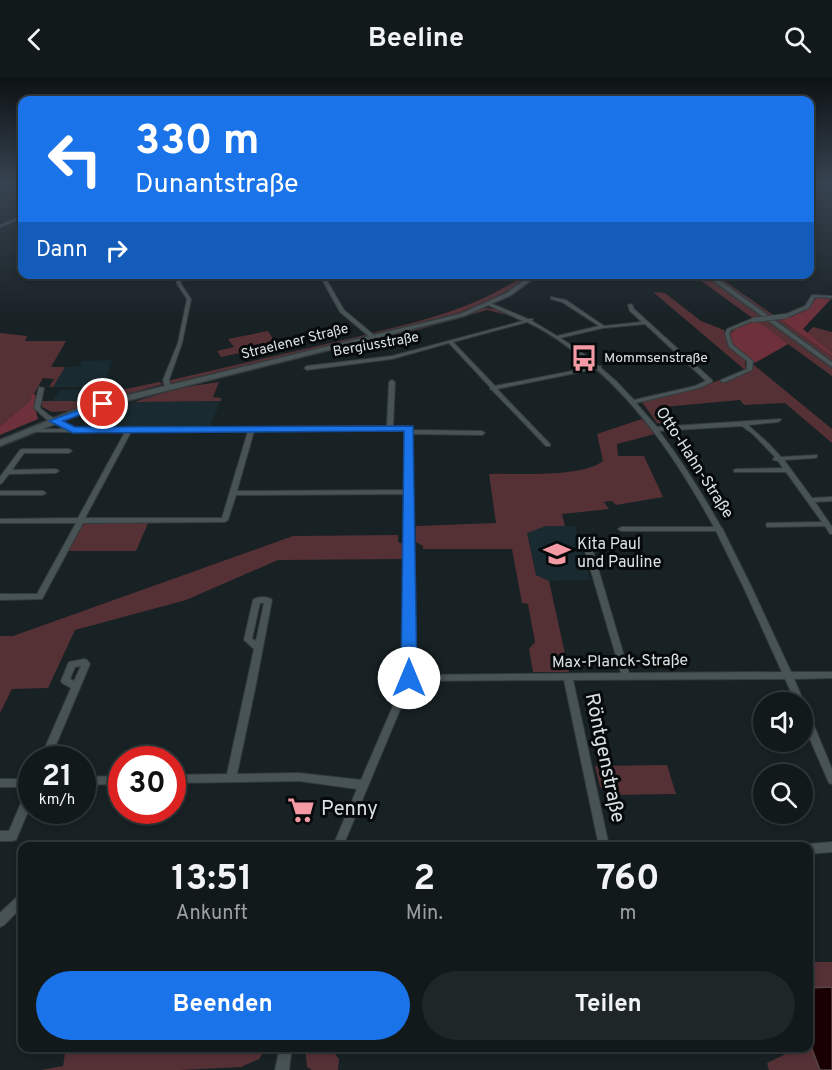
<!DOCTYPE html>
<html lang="de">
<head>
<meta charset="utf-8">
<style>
	:root { --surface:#12191b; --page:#1f2628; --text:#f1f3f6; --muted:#9ca0a3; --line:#31383a; --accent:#1a73e8 }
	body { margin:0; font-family:Overpass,sans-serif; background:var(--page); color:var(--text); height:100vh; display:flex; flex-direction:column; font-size:22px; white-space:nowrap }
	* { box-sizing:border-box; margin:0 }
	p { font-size:20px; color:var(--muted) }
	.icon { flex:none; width:33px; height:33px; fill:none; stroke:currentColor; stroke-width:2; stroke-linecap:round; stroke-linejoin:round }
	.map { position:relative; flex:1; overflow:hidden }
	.drawer { position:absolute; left:18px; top:764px; width:795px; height:210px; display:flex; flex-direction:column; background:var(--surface); border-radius:12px; box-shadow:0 3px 9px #0003,0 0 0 2px var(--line) }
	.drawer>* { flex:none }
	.top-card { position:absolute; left:18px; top:18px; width:796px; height:183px; border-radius:12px; box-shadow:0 3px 9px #0003,0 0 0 2px var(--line); background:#1a73e8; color:#fff; overflow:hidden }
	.fabs { position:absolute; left:753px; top:614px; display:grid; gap:12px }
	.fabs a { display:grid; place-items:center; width:60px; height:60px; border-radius:50%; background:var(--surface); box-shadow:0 3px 9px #0003,0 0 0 2px var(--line); font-size:30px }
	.speed { position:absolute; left:18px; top:668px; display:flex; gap:12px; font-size:30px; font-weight:700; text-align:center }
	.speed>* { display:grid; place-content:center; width:78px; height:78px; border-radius:50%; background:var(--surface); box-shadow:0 3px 9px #0003,0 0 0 2px var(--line); line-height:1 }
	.speed small { font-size:15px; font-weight:400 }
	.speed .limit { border:9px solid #d22; background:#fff; color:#111 }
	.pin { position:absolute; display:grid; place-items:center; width:51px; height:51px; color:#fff; margin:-26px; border:3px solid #fff; border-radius:50%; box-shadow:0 2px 6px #0007 }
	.me { position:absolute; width:66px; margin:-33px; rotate:0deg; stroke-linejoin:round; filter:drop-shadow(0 0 4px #0008) }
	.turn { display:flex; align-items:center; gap:21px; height:126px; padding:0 18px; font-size:27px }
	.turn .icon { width:78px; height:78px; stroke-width:2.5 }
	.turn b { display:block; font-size:42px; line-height:51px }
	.then { display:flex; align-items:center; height:57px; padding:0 18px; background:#0003; gap:12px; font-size:22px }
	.eta { display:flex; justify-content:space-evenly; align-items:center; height:102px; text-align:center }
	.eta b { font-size:36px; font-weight:700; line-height:42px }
	.action { display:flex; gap:12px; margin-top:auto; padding:12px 18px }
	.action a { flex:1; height:69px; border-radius:36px; background:var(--accent); color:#fff; font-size:24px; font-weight:700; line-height:69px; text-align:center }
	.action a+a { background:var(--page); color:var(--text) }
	header { display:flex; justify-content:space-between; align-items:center; height:78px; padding:0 18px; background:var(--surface); font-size:27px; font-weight:700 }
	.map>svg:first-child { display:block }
</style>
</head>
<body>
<header><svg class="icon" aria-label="back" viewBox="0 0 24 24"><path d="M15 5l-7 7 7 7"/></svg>Beeline<svg class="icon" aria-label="search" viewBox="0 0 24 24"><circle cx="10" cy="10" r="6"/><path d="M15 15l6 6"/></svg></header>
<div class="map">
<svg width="832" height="992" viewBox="0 0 832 992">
	<rect width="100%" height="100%" fill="#182124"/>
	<path fill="#192a30" d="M112,282L104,309H53L65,289L79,288L82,283Z
		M60,312H95L87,323H52Z
		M221,323L210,348H82L89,337L133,324Z
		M546,448H575L590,502L549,503L536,497L527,454Z"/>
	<path fill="#553136" d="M525,197L530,198C484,232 433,244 378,257L372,255C427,242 477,229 525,197Z
		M693,197H705L832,289V298Z
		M710,197H716L832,278V284Z
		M653,214L665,215L701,243L724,252L730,268L745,282L746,292L750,294L751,287H754L832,351V365L785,325L744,327L740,322L663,329L670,347L657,345L642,324L699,310L745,292Z
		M486,230L495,231L522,241L518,243L516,239L487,232L421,251L193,306L437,246Z
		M813,249L832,254V275L807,255Z
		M268,253L277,267L221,279L217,273L234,269L228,261Z
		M0,255L27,258L25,263H66L51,289H65L53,309H49L54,301L43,300L30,323L0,348Z
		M369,256L365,260L180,304L172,306L167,303Z
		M159,304L163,306L67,333L52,334L42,329V323H87L95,312H121Z
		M219,304L213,319L221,320V323L133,324L124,327L179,310Z
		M642,341L655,356L617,366L618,378H644L663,419L616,427L612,423L604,424L609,431L562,436L565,448H546L527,455L536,497L549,503L569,594H533L529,571L535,564L528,526L522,525L512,471H423V468L416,464V448L496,445L489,396C518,395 581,400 603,383L597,356Z
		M149,443L136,473H67L85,444Z
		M398,457V464L404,466V481L278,482L186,522L75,552L48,610L12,611L0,635V558H13L293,458Z
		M667,687L676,716L611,717L600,709L595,688Z
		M808,884H832V909L809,910Z
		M809,963L820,992H769L767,985L790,974L788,969H808Z
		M66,969H132V972L167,969H267L259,981L241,989L181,992H41L63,988Z
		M305,969L330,970L339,981L338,992H312L307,989Z"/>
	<path fill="#6e313b" d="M817,219L831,221L803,251L832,275V278L778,240L802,234Z
		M756,242L788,266L755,285L733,267L730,256L738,247Z
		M33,315L36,318L34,326L38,341L0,357V348L30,323Z"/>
	<path fill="#190002" stroke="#544446" stroke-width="1.5" d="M832,909V992H820L809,963V910Z"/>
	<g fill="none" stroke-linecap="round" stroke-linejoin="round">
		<defs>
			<path id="street" d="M22,138V140L0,149V147Z
				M175,196H179L181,206L191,221L182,265L169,302L171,309L168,311L165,309L163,302L178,265L187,221L177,206Z
				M319,196H323L344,232L375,258V260H371L340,234Z
				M812,217L832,218V220L815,219L809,230L788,239H784V237L805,228Z
				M551,219L566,222L604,248L642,244L630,233L628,227L632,226L634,231L712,302V304L699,310L636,325L657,349L780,341L781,342L778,344L748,347L769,366L781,379L817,377V379L815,380L784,382L812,420L832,419V423L815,424L832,449V456H830L825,448L767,449L766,447L767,445H769L822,444L786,394H734V392L736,391L783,390L778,383L774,382L773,381L775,379L753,356L742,348L659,353C682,383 702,415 721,449L723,451V452L751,508L791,594H832V600L794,601L804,624L802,627V624H796L785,601L573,602L609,768H599L564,602L412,603L343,768H333L357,711L299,703L172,705V697L227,696L254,571L244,562L253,522C257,518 268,518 272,522L255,611L237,696L299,695L361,702L405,600L406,416L236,417L228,442L225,444L83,445L42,521L0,522V516H37L76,445H0V441L78,440L125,354H28L27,353L30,351H65L46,341L34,330L39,309L44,310L40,330L50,338L74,351L127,350L130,349L133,350L387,348L389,304L392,302L395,304L393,348H409L411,349L412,352L482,353L485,355L482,357L412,356L413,597L621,595L583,466L587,464L591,466L629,595L782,594L743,508L716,453H621L618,451L621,449H714C682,391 646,335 596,291L497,311L550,366V368H546L492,312L490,311V309L449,265L392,281L307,292L304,290L307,288L392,278L523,243L488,227V225H490L528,241H533L532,243L557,258L599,248L562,224L551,221ZM527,244C551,255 573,272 593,289L495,308L453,264ZM645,246L706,303L695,308L634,322L616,303L601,290V288H598L579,272L560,260L603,250ZM406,352V412L237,413L254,353ZM248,353L222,440H85L131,354ZM260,525H264L256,563L252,561Z
				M751,241L755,242L731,252L729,256L733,267L753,283L752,292L725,304H721V302L747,291V283L729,269L725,256L727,251Z
				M22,371H69L72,373L69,375H24L12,392L56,391L59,393L56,395L9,396L2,405L0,406V399L20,372Z
				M0,413H43L46,415L43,417H0Z
				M84,581L87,582L90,586L50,681H40L71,610L62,605L61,603L68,586L69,584ZM81,588L74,603L70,601L75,589Z
				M802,627L805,628L807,631L832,691V706L829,705L802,643Z
				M122,698V706L82,707V699Z
				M0,701H32V724L16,762L12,763H0V753H9L28,709H0Z
				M832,764V774L808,776V768H804L808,766Z
				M22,816V829L4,847L0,849V835L18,818Z
				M280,969H292L289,992H275Z"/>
			<path id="secondary" d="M532,196H539L511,217L464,238L122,324L80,336L0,368V362L74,332L116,320L460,236L507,215Z
				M704,196H711L832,284V289Z"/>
		</defs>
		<use href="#street" stroke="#343a3c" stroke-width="2"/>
		<use href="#secondary" stroke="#343a3c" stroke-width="3"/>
		<use href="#street" fill="#485356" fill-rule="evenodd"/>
		<use href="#secondary" fill="#485356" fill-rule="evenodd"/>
		<defs>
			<path id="street-bridge" d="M753,242L786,238"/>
		</defs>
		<use href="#street-bridge" stroke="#343a3c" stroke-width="6" stroke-linecap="butt"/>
		<use href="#street-bridge" stroke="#485356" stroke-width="4.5"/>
	</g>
	<linearGradient id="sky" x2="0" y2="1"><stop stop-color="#0d1214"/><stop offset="0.43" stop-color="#374350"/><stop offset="1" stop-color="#374350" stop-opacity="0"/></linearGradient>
	<rect width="832" height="243" fill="url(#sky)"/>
	<path fill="#1a73e8" stroke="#114b97" stroke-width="1.5" d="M103,323L107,324V328L63,343L75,349L413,348L417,600L415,605H403L401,600L404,353L73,355L49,343Z"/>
	<defs>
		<symbol id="bus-bare" viewBox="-9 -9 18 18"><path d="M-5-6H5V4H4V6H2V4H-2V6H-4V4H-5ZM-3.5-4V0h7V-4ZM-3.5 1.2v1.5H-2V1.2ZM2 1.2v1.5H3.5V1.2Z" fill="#f49aa5" stroke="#060a0b" stroke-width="2.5" paint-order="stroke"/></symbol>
		<symbol id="school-bare" viewBox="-9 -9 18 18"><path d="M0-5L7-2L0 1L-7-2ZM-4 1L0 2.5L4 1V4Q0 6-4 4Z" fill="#f49aa5" stroke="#060a0b" stroke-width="2.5" paint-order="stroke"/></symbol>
		<symbol id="supermarket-bare" viewBox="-9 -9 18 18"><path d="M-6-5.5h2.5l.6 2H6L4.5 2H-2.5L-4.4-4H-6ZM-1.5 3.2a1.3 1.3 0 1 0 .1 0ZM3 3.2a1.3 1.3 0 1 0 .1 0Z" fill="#f49aa5" stroke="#060a0b" stroke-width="2.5" paint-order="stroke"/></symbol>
	</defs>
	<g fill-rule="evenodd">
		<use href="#bus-bare" x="565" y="261" width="38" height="38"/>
		<use href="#school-bare" x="538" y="457" width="38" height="38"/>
		<use href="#supermarket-bare" x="282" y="713" width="38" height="38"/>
	</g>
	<g text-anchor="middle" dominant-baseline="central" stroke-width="6" stroke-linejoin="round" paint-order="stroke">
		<g font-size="14" fill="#dce2e4" stroke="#060a0b">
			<text transform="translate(295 264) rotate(-14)">Straelener Straße</text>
			<text transform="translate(376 267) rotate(-10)">Bergiusstraße</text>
		</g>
		<g font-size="14" fill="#dce2e4" stroke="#060a0b" text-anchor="start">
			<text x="604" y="280">Mommsenstraße</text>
		</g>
		<g font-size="16" fill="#dce2e4" stroke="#060a0b">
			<text transform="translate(694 385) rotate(57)">Otto-Hahn-Straße</text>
			<text transform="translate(620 584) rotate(-1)">Max-Planck-Straße</text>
		</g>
		<g font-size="16" fill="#dce2e4" stroke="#060a0b" text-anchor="start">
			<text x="577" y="467">Kita Paul<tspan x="577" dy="18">und Pauline</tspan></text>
		</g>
		<g font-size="20" fill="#dce2e4" stroke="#060a0b">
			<text transform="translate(604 680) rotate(78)">Röntgenstraße</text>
		</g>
		<g font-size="20" fill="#dce2e4" stroke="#060a0b" text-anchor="start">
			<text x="321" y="732">Penny</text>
		</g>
	</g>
</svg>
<div class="fabs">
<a><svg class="icon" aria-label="sound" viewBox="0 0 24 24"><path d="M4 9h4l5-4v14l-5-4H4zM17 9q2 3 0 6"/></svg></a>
<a><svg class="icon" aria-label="search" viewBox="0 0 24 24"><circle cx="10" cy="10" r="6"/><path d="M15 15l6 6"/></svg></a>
</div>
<div class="speed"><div>21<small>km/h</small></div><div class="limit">30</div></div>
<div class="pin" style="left:103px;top:326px;background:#d93025"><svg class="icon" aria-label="arrive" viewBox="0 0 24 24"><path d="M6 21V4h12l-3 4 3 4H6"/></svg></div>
<svg class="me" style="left:409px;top:600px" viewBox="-20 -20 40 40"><circle r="19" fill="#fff"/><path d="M0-13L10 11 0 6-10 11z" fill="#1a73e8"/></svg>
<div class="top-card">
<div class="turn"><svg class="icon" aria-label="left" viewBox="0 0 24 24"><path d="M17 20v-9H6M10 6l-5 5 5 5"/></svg><div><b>330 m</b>Dunantstraße</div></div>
<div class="then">Dann<svg class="icon" aria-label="right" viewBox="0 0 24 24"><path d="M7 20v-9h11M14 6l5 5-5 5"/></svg></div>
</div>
<section class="drawer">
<div class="eta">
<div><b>13:51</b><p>Ankunft</p></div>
<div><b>2</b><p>Min.</p></div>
<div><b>760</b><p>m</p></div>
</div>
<div class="action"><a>Beenden</a><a>Teilen</a></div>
</section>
</div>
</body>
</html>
